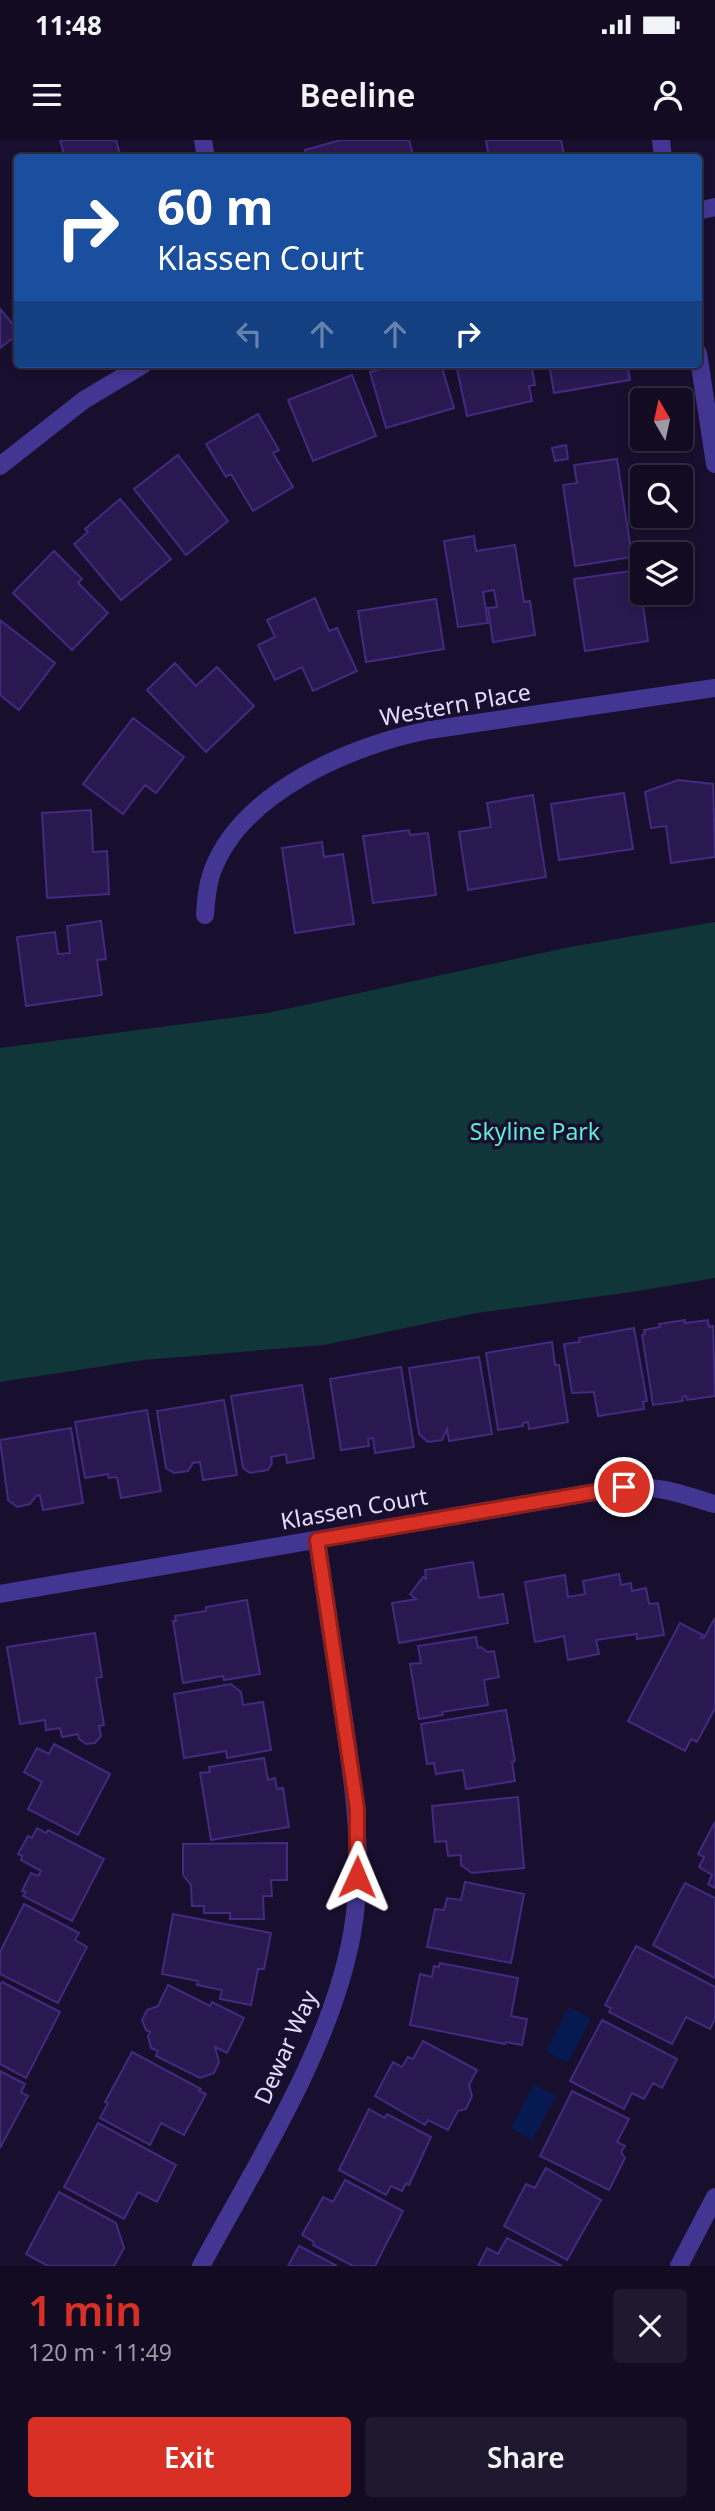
<!DOCTYPE html>
<html lang="en">
<head>
<meta charset="utf-8">
<style>
	:root { --surface:#120b22; --page:#1f192f; --text:#f1f3f6; --muted:#9c9ba5; --line:#312b40; --accent:#d93025 }
	body { margin:0; font-family:"Noto Sans",sans-serif; background:var(--page); color:var(--text); height:100vh; display:flex; flex-direction:column; font-size:26px; white-space:nowrap }
	* { box-sizing:border-box; margin:0 }
	p { font-size:23px; color:var(--muted) }
	.icon { flex:none; width:38px; height:38px; fill:none; stroke:currentColor; stroke-width:2; stroke-linecap:round; stroke-linejoin:round }
	.map { position:relative; height:2126px; overflow:hidden }
	.details { display:flex; flex-direction:column; background:var(--surface); flex:1 }
	.details>* { flex:none }
	.top-card { position:absolute; left:14px; top:14px; width:688px; height:214px; border-radius:7px; box-shadow:0 4px 10px #0003,0 0 0 2px var(--line); background:#1a4fa0; color:#fff; overflow:hidden }
	.needle { width:46px; rotate:351deg }
	.fabs { position:absolute; left:630px; top:248px; display:grid; gap:14px }
	.fabs a { display:grid; place-items:center; width:63px; height:63px; border-radius:7px; background:var(--surface); box-shadow:0 4px 10px #0003,0 0 0 2px var(--line); font-size:35px }
	.pin { position:absolute; display:grid; place-items:center; width:60px; height:60px; color:#fff; margin:-30px; border:4px solid #fff; border-radius:50%; box-shadow:0 2px 7px #0007 }
	.me { position:absolute; width:77px; margin:-38px; rotate:1deg; stroke-linejoin:round; filter:drop-shadow(0 0 5px #0008) }
	.turn { display:flex; align-items:center; gap:24px; height:147px; padding:0 28px; font-size:32px }
	.turn .icon { width:91px; height:91px; stroke-width:2.5 }
	.turn b { display:block; font-size:49px; line-height:60px }
	.lanes { display:flex; align-items:center; height:66px; padding:0 28px; background:#0003; justify-content:center; gap:35px; direction:ltr }
	.lanes .off { opacity:.35 }
	.round { display:grid; place-items:center; flex:none; width:74px; height:74px; border-radius:7px; background:var(--page) }
	.summary { display:flex; align-items:center; justify-content:space-between; height:119px; padding:0 28px }
	h1 { font-size:42px; font-weight:600; line-height:52px; color:var(--accent) }
	.button { display:flex; gap:14px; margin-top:auto; padding:14px 28px }
	.button a { flex:1; height:80px; border-radius:7px; background:var(--accent); color:#fff; font-size:28px; font-weight:600; line-height:80px; text-align:center }
	.button a+a { background:var(--page); color:var(--text) }
	.status { display:flex; justify-content:space-between; align-items:center; height:49px; padding:0 35px; background:var(--surface); direction:ltr }
	.status svg { height:19px; fill:currentColor }
	header { display:flex; justify-content:space-between; align-items:center; height:91px; padding:0 28px; background:var(--surface); font-size:32px; font-weight:600 }
	.map>svg:first-child { display:block }
</style>
</head>
<body>
<div class="status"><b>11:48</b><svg viewBox="0 0 49 12"><path d="M0 12V9h3v3zM5 12V6h3v6zM10 12V3h3v9zM15 12V0h3v12zM26 1h20v11H26zM47 4h2v5h-2z"/></svg></div>
<header><svg class="icon" aria-label="menu" viewBox="0 0 24 24"><path d="M4 6h16M4 12h16M4 18h16"/></svg>Beeline<svg class="icon" aria-label="person" viewBox="0 0 24 24"><circle cx="12" cy="8" r="4"/><path d="M4 21q1-7 8-7t8 7"/></svg></header>
<div class="map">
<svg width="715" height="2126" viewBox="0 0 715 2126">
	<rect width="100%" height="100%" fill="#180f2e"/>
	<path fill="#113639" d="M715,782V1138L632,1152L477,1173L324,1205L143,1220L0,1242V908L268,873L570,807Z"/>
	<path fill="#061951" d="M569,1867L591,1879L567,1923L546,1911Z
		M534,1944L556,1956L532,2000L511,1988Z"/>
	<path fill="#2a1951" stroke="#43297f" stroke-width="2" d="M60,0H116L121,18H65Z
		M341,0H409L414,18H307L305,10Z
		M486,0H561L564,15L489,18Z
		M0,169L18,190V194L0,208Z
		M399,224H441L454,268L386,288L370,232Z
		M456,224H531L535,245L529,246L532,261L467,276Z
		M549,224H627L630,240L554,253Z
		M352,235L376,296L313,321L288,260Z
		M258,274L279,310L273,313L293,347L253,371L231,334L226,337L206,304Z
		M566,305L568,319L555,321L552,308Z
		M178,315L228,381L186,415L134,349Z
		M617,319L632,417L575,426L563,345L577,343L574,325Z
		M120,359L171,419L121,460L74,404L88,392L85,389Z
		M474,396L476,411L515,405L524,462L530,461L535,495L493,502L488,468L497,467L494,450L483,452L488,483L458,487L444,401Z
		M54,411L82,439L78,443L108,473L72,510L13,453Z
		M638,430L648,501L585,511L574,439Z
		M315,458L329,491L337,488L357,531L313,551L302,527L275,540L258,505L275,497L267,480Z
		M436,459L444,509L366,522L358,471Z
		M0,480L55,523L19,570L0,555Z
		M175,523L196,546L217,527L254,566L206,612L147,550Z
		M133,578L184,617L156,653L145,645L123,674L83,644Z
		M678,640L713,644L715,717L671,723L666,686L651,688L645,652Z
		M624,653L633,709L559,720L551,664Z
		M533,655L546,737L468,750L459,692L491,687L487,663Z
		M91,670L93,712L107,711L109,754L47,758L42,673Z
		M409,690L410,695L428,693L436,755L373,763L363,696Z
		M322,702L324,717L343,714L354,784L295,793L282,708Z
		M101,781L106,819L97,820L102,855L26,866L17,797L55,792L58,814L70,813L67,786Z
		M685,1180V1183L708,1180L709,1187L713,1186L715,1256L687,1260L686,1256L682,1257L683,1261L653,1265L642,1195L645,1194L644,1190L660,1187L659,1184Z
		M634,1188L647,1261L643,1262L644,1269L598,1276L594,1252L572,1253L564,1204L580,1202L579,1198Z
		M552,1202L555,1225H559L568,1282L529,1289L528,1282L523,1283V1286L498,1290L486,1213Z
		M479,1217L492,1294L449,1301L447,1289L442,1300L428,1302L419,1294L409,1228Z
		M401,1227L414,1307L375,1313L373,1298L368,1299L369,1306L341,1310L330,1239Z
		M302,1245L314,1318L287,1323L286,1314L271,1317L272,1323L268,1330L250,1333L243,1328L231,1256Z
		M224,1260L237,1335L203,1340L200,1322L193,1323L188,1331L174,1333L166,1328L157,1271Z
		M147,1270L161,1351L121,1358L117,1337L109,1338L108,1334L85,1338L75,1282Z
		M71,1288L83,1363L43,1370L40,1355L36,1356L30,1364L17,1367L8,1360L0,1300Z
		M473,1422L479,1458L503,1454L508,1483L399,1503L392,1463L416,1459L410,1454L423,1437L426,1439L425,1430Z
		M619,1434L621,1445L631,1443L632,1451L646,1448L649,1464L658,1463L664,1495L637,1499V1494L596,1500L599,1514L568,1520L564,1496L535,1502L525,1442L565,1435L568,1457L585,1454L583,1441Z
		M247,1460L260,1534L224,1540L223,1536L183,1543L173,1481H176L175,1476L206,1471V1467Z
		M715,1478V1568L697,1602L691,1599L685,1611L628,1581L680,1483L703,1495L701,1498H704Z
		M95,1493L102,1537L96,1538L104,1585L99,1586L101,1596L95,1603L86,1604L79,1599L78,1594L62,1597L60,1588L46,1590L45,1580L20,1584L7,1507Z
		M476,1497L478,1508L481,1507L487,1512L494,1511L499,1537L484,1540L488,1565L442,1572L443,1575L419,1579L410,1524L421,1523L418,1506Z
		M231,1544L241,1552L243,1565L263,1562L271,1610L227,1618L226,1611L184,1618L174,1554Z
		M506,1570L515,1621L512,1622L515,1641L466,1649L463,1630L436,1634L434,1623L427,1624L421,1584Z
		M54,1604L110,1634L78,1695L28,1669L42,1642L24,1632L37,1608L49,1614Z
		M264,1618L268,1640L275,1638L277,1649L283,1648L289,1687L211,1700L200,1633L210,1632L209,1627Z
		M518,1657L524,1728L472,1733L461,1725V1715L448,1716L446,1701L435,1702L432,1666Z
		M715,1682V1748L708,1744L712,1735L699,1727L704,1717L698,1714Z
		M37,1688L46,1693L48,1690L104,1719L72,1781L23,1756L26,1752L22,1751L31,1733L38,1736L41,1731L21,1720L22,1716L18,1714L28,1696L32,1698Z
		M287,1703V1740H271L272,1756H263L264,1779H230V1773H204V1766H192L191,1745L183,1735V1704Z
		M465,1742L524,1754L511,1823L427,1807L435,1769L444,1770L447,1758L461,1760Z
		M685,1743L715,1758V1838L653,1805Z
		M24,1764L79,1793L75,1800L87,1807L58,1863L0,1834V1812Z
		M173,1774L271,1793L264,1829H258L251,1865L220,1859L222,1850L197,1845L198,1841L162,1834Z
		M636,1806L715,1847V1879L710,1889L686,1877L672,1904L609,1872L611,1868L605,1865Z
		M440,1823L518,1838L511,1876L527,1879L522,1905L506,1902L505,1904L410,1885L420,1834L432,1837L434,1826L439,1827Z
		M2,1842L60,1872L26,1938L0,1924V1845Z
		M168,1845L210,1866L212,1862L244,1878L227,1913L215,1907L219,1922L214,1933L200,1938L156,1916L158,1911L151,1908L148,1896L150,1892L146,1890L142,1880L147,1870L158,1866Z
		M602,1880L677,1919L662,1948L653,1943L644,1959L632,1953L624,1969L570,1941Z
		M423,1901L477,1930L469,1945L472,1956L466,1969L458,1971L448,1990L428,1980L425,1985L375,1956L393,1922L402,1927L408,1917L413,1919Z
		M132,1912L201,1949L199,1951L206,1954L184,1995L161,1983L150,2005L100,1978L108,1963L105,1962Z
		M0,1931L25,1944L21,1952L28,1956L0,2008Z
		M572,1951L629,1979L617,2002L625,2006L621,2012L625,2018L609,2050L540,2016Z
		M369,1969L385,1978L387,1974L431,1997L409,2045L406,2043L402,2051L391,2046L386,2055L339,2030Z
		M98,1983L176,2025L157,2062L138,2052L124,2079L64,2047Z
		M546,2028L601,2060L567,2120L504,2086L526,2044L535,2048Z
		M345,2040L403,2071L375,2126H353L313,2105L314,2102L302,2095L323,2057L333,2062Z
		M59,2052L116,2083L124,2108L114,2126H48L26,2114Z
		M507,2098L562,2126H478L487,2108L498,2114Z
		M299,2106L337,2126H288Z"/>
	<g fill="none" stroke-linecap="round" stroke-linejoin="round">
		<path stroke="#433692" stroke-width="18" d="M203,0L206,18
			M661,0L663,18
			M698,71L715,67
			M698,213L715,324
			M0,326L84,260L144,224
			M205,775C206,760 207,746 212,732C241,652 352,605 429,590L715,548
			M0,1454L624,1347C658,1345 682,1354 714,1364
			M201,2126C256,2024 331,1909 352,1794C365,1720 354,1647 343,1573C334,1515 325,1457 317,1400
			M679,2126L715,2057"/>
	</g>
	<g fill="none" stroke-linecap="round" stroke-linejoin="round">
		<defs>
			<path id="route" d="M357,1737V1669L317,1400L624,1347"/>
		</defs>
		<use href="#route" stroke="#8d1f18" stroke-width="18"/>
		<use href="#route" stroke="#d93025" stroke-width="12"/>
	</g>
	<g text-anchor="middle" dominant-baseline="central" stroke-width="7" stroke-linejoin="round" paint-order="stroke">
		<g font-size="23" fill="#e4ddff" stroke="#180f2e">
			<text transform="translate(455 564) rotate(-10)">Western Place</text>
			<text transform="translate(354 1368) rotate(-10)">Klassen Court</text>
			<text transform="translate(285 1907) rotate(-66)">Dewar Way</text>
		</g>
		<g font-size="23" fill="#5cecd7" stroke="#180f2e">
			<text x="535" y="991">Skyline Park</text>
		</g>
	</g>
</svg>
<div class="fabs">
<a><svg class="needle" viewBox="-14 -14 28 28"><path d="M0-13l5 13h-10z" fill="#e53935"/><path d="M0 13l5-13h-10z" fill="#9c9ba5"/></svg></a>
<a><svg class="icon" aria-label="search" viewBox="0 0 24 24"><circle cx="10" cy="10" r="6"/><path d="M15 15l6 6"/></svg></a>
<a><svg class="icon" aria-label="layers" viewBox="0 0 24 24"><path d="M12 4l9 5-9 5-9-5zM3 14l9 5 9-5"/></svg></a>
</div>
<div class="pin" style="left:624px;top:1347px;background:#d93025"><svg class="icon" aria-label="arrive" viewBox="0 0 24 24"><path d="M6 21V4h12l-3 4 3 4H6"/></svg></div>
<svg class="me" style="left:357px;top:1737px" viewBox="-20 -20 40 40"><path d="M0-17L14 15 0 8-14 15z" fill="#d93025" stroke="#fff" stroke-width="4"/></svg>
<div class="top-card">
<div class="turn"><svg class="icon" aria-label="right" viewBox="0 0 24 24"><path d="M7 20v-9h11M14 6l5 5-5 5"/></svg><div><b>60 m</b>Klassen Court</div></div>
<div class="lanes"><svg class="icon off" aria-label="left" viewBox="0 0 24 24"><path d="M17 20v-9H6M10 6l-5 5 5 5"/></svg><svg class="icon off" aria-label="ahead" viewBox="0 0 24 24"><path d="M12 20V5M6 11l6-6 6 6"/></svg><svg class="icon off" aria-label="ahead" viewBox="0 0 24 24"><path d="M12 20V5M6 11l6-6 6 6"/></svg><svg class="icon" aria-label="right" viewBox="0 0 24 24"><path d="M7 20v-9h11M14 6l5 5-5 5"/></svg></div>
</div>
</div>
<section class="details">
<div class="summary"><div><h1>1 min</h1><p>120 m · 11:49</p></div><a class="round"><svg class="icon" aria-label="close" viewBox="0 0 24 24"><path d="M6 6l12 12M18 6L6 18"/></svg></a></div>
<div class="button"><a>Exit</a><a>Share</a></div>
</section>
</body>
</html>
